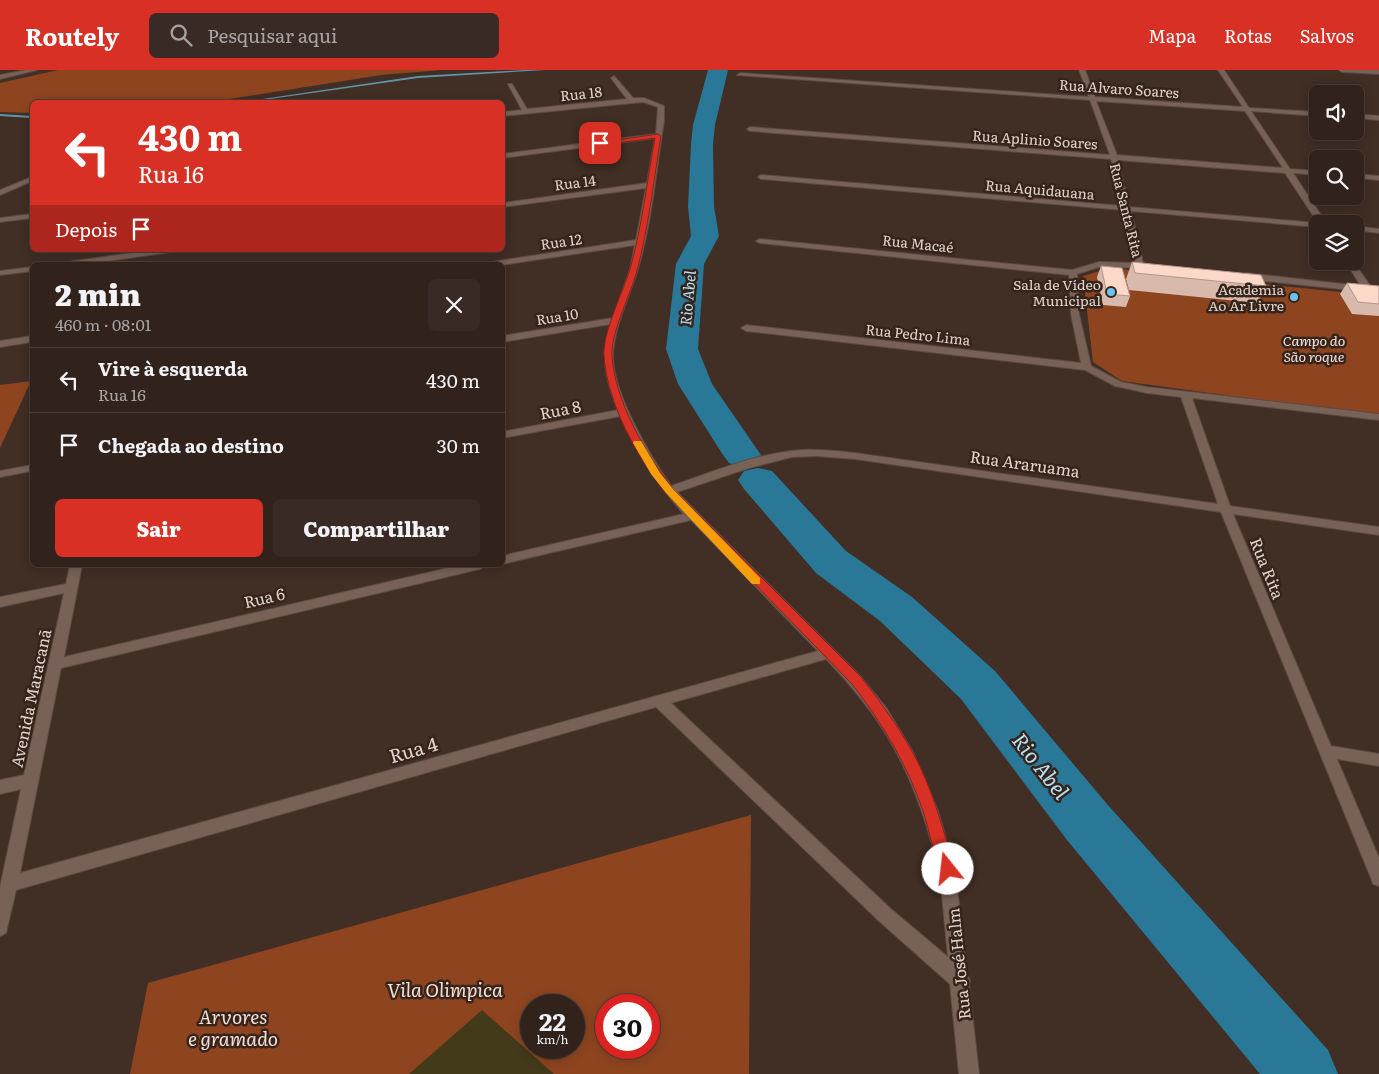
<!DOCTYPE html>
<html lang="pt">
<head>
<meta charset="utf-8">
<style>
	:root { --surface:#31221c; --page:#392a25; --text:#f1f3f6; --muted:#a8a4a3; --line:#4c3f3b; --accent:#d93025 }
	body { margin:0; font-family:Literata,serif; background:var(--page); color:var(--text); height:100vh; display:flex; flex-direction:column; font-size:19px; white-space:nowrap }
	* { box-sizing:border-box; margin:0 }
	p { font-size:16px; color:var(--muted) }
	.icon { flex:none; width:28px; height:28px; fill:none; stroke:currentColor; stroke-width:2; stroke-linecap:round; stroke-linejoin:round }
	.map { position:relative; flex:1; overflow:hidden }
	.drawer { position:absolute; left:30px; top:192px; width:475px; height:305px; display:flex; flex-direction:column; background:var(--surface); border-radius:8px; box-shadow:0 2px 12px #0003,0 0 0 1px var(--line) }
	.drawer>* { flex:none }
	.hud { position:absolute; left:30px; top:30px; width:475px; height:152px; border-radius:8px; box-shadow:0 2px 12px #0003,0 0 0 1px var(--line); background:#d93025; color:#fff; overflow:hidden }
	.tools { position:absolute; left:1309px; top:15px; display:grid; gap:10px }
	.tools a { display:grid; place-items:center; width:55px; height:55px; border-radius:8px; background:var(--surface); box-shadow:0 2px 12px #0003,0 0 0 1px var(--line); font-size:25px }
	.speed { position:absolute; left:520px; top:924px; display:flex; gap:10px; font-size:25px; font-weight:700; text-align:center }
	.speed>* { display:grid; place-content:center; width:65px; height:65px; border-radius:50%; background:var(--surface); box-shadow:0 2px 12px #0003,0 0 0 1px var(--line); line-height:1 }
	.speed small { font-size:12px; font-weight:400 }
	.speed .limit { border:8px solid #d22; background:#fff; color:#111 }
	.pin { position:absolute; display:grid; place-items:center; width:42px; height:42px; color:#fff; margin:-21px; border-radius:10px; box-shadow:0 2px 8px #0006 }
	.me { position:absolute; width:55px; margin:-28px; rotate:344deg; stroke-linejoin:round; filter:drop-shadow(0 0 4px #0008) }
	.turn { display:flex; align-items:center; gap:18px; height:105px; padding:0 25px; font-size:22px }
	.turn .icon { width:65px; height:65px; stroke-width:2.5 }
	.turn b { display:block; font-size:35px; line-height:42px }
	.then { display:flex; align-items:center; height:48px; padding:0 25px; background:#0003; gap:10px; font-size:19px }
	.round { display:grid; place-items:center; flex:none; width:52px; height:52px; border-radius:8px; background:var(--page) }
	.summary { display:flex; align-items:center; justify-content:space-between; height:85px; padding:0 25px }
	h1 { font-size:30px; font-weight:800; line-height:38px }
	.action { display:flex; gap:10px; margin-top:auto; padding:10px 25px }
	.action a { flex:1; height:58px; border-radius:8px; background:var(--accent); color:#fff; font-size:20px; font-weight:800; line-height:58px; text-align:center }
	.action a+a { background:var(--page); color:var(--text) }
	ul { padding:0; list-style:none }
	li { display:flex; align-items:center; gap:15px; height:65px; padding:0 25px; border-top:1px solid var(--line) }
	li div { flex:1 }
	li b { display:block; font-size:19px }
	li em { font-style:normal }
	header { display:flex; align-items:center; gap:30px; box-sizing:border-box; height:70px; padding:0 25px; background:var(--accent); color:#fff }
	header strong { font-size:24px }
	nav { display:flex; gap:28px; margin-inline-start:auto; font-size:18px }
	.search { width:350px; height:45px; background:var(--page); display:flex; align-items:center; gap:12px; box-sizing:border-box; padding:0 18px; border-radius:8px; color:var(--muted); font-size:19px }
	.map>svg:first-child { display:block }
</style>
</head>
<body>
<header>
<strong>Routely</strong>
<div class="search"><svg class="icon" aria-label="search" viewBox="0 0 24 24"><circle cx="10" cy="10" r="6"/><path d="M15 15l6 6"/></svg>Pesquisar aqui</div>
<nav><a>Mapa</a><a>Rotas</a><a>Salvos</a></nav>
</header>
<div class="map">
<svg width="1379" height="1004" viewBox="0 0 1379 1004">
	<rect width="100%" height="100%" fill="#412e25"/>
	<path fill="#8e451f" fill-rule="evenodd" d="M58,0H442L381,5L211,32H32V43L0,42V13Z
		M1110,198L1379,226V346L1122,311L1093,292L1083,206Z
		M31,311L0,378V315Z
		M751,745L749,1004H130L148,913ZM531,935H574V978H531ZM606,935H649V978H606Z"/>
	<path fill="#433a1a" d="M482,940L554,1004H409Z"/>
	<g fill="none" stroke-linecap="round" stroke-linejoin="round">
		<path fill="#6093a8" fill-rule="evenodd" d="M525,0H545L418,8L249,32H243L418,6Z
			M0,44L32,46V48L0,46Z"/>
		<path fill="#297898" fill-rule="evenodd" d="M708,0H728L715,55L713,74L714,137L719,166L704,194L698,279L712,314L761,385L755,393L742,397L729,393L723,385L678,314L666,279L676,194L691,166L688,137L691,74L693,55Z
			M758,398L772,401L846,481L912,527L995,601L1107,734L1328,980L1338,1004H1260L1067,770L961,629L880,551L816,503L744,419L738,410L744,401Z"/>
		<defs>
			<path id="minor" d="M26,0H37L0,9V5Z
				M1079,0H1085L1095,27L1243,37L1218,0H1224L1249,38L1318,42V46L1251,41L1290,99L1318,101V105L1293,103L1327,154H1318V157L1131,141L1143,193L1150,196L1146,198L1099,197L1077,204L1079,244L1091,296L1121,312L1147,317L1379,344V350L1192,328L1230,436L1379,457V465L1233,444L1331,676L1379,684V696L1337,689L1379,788V816L1373,814L1371,808L1221,442L855,389L816,386L792,387L749,398L677,422L861,607L887,639L913,682L938,741L955,799L967,905L970,911L969,915L979,1004H959L950,914L879,851L656,637L16,820L6,863L0,866V817L21,719L0,724V710L24,705L64,523L0,537V527L66,514L70,495H82L64,587L461,495H486L480,499L61,598L20,803L818,581L691,450L502,494V486L684,444C656,414 638,382 621,346L502,368V362L618,340C605,310 600,285 611,254L502,272V266L613,248L630,199L635,175L501,195H481L485,193L636,170L646,118L502,137V133L647,113L655,68L502,88V84L656,64L658,37L643,32L502,46V42L522,40L508,14H512L527,39L627,29L611,8L614,6L633,28H644L664,36V51C656,101 652,151 638,199C630,226 615,254 613,283C611,321 650,385 671,416C713,402 757,383 801,380C819,379 837,381 855,383L1218,434L1181,327L1147,323L1115,316L1085,300L746,261L741,258L746,255L1081,293L1071,244L1069,205L760,173L756,171L760,169L1072,200L1099,192L1135,193L1123,140L761,109L758,107L761,105L1122,136L1111,89L750,61L747,59L750,57L1110,85L1090,30L737,5L740,3L1089,27ZM1096,31L1245,41L1283,98L1117,85ZM1118,90L1285,103L1318,153L1129,137ZM826,589C879,644 907,690 929,764C932,776 937,788 939,800C943,829 945,859 948,887L891,839L671,633Z
				M1339,0H1379V4L1342,2Z
				M1355,44L1379,46V50L1355,48Z
				M1355,104L1379,106V110L1355,108Z
				M32,107V111L0,125V120Z
				M32,144V148L0,152V148Z
				M1355,156L1379,159V163L1355,160Z
				M153,180H175L171,182L79,195H57L61,193Z
				M1345,191H1353L1371,217H1379V223L1246,209L1242,206L1246,203L1361,216Z
				M32,197V201L0,205V201Z
				M32,266V272L0,277V271Z
				M32,395V401L0,407V401Z"/>
		</defs>
		<use href="#minor" stroke="#5b4a43" stroke-width="2"/>
		<use href="#minor" fill="#786157" fill-rule="evenodd"/>
	</g>
	<path fill="#d8baac" d="M1132,192L1266,216L1258,233L1129,220L1126,209Z
		M1101,196L1130,226L1126,237L1103,235L1097,207Z
		M1347,213L1379,216V246L1352,244L1340,224Z"/>
	<path fill="#fbd8c8" stroke="#b0978c" d="M1132,192L1261,205L1266,216L1135,203Z
		M1101,196L1122,198L1130,226L1107,224Z
		M1347,213L1379,216V234L1358,232Z"/>
	<path fill="#d93025" stroke="#8d1f18" d="M658,64L661,66C654,109 649,154 638,197C632,222 611,261 612,285C614,329 646,385 673,419L861,607C880,631 898,656 913,683C933,719 943,760 955,799L953,804L948,806L942,804C933,784 930,762 923,741C907,694 882,653 852,614L666,423C636,385 608,335 604,286C602,264 623,222 630,199C642,157 647,111 655,68L600,75L597,73Z"/>
	<path fill="#f59e0b" d="M634,371H641L660,403L673,419L760,508V514H752L666,423L651,404L633,373Z"/>
	<g fill="#6ec2f3" stroke="#36241b" stroke-width="2">
		<circle cx="1111" cy="222" r="5"/>
		<circle cx="1294" cy="227" r="5"/>
	</g>
	<g text-anchor="middle" dominant-baseline="central" stroke-width="5" stroke-linejoin="round" paint-order="stroke">
		<g font-size="14" fill="#e0d3cd" stroke="#36241b">
			<text transform="translate(1119 18) rotate(4)">Rua Alvaro Soares</text>
			<text transform="translate(581 23) rotate(-6)">Rua 18</text>
			<text transform="translate(1035 69) rotate(4)">Rua Aplinio Soares</text>
			<text transform="translate(575 112) rotate(-7)">Rua 14</text>
			<text transform="translate(1040 119) rotate(5)">Rua Aquidauana</text>
			<text transform="translate(1127 140) rotate(76)">Rua Santa Rita</text>
			<text transform="translate(561 171) rotate(-8)">Rua 12</text>
			<text transform="translate(918 173) rotate(6)">Rua Macaé</text>
			<text transform="translate(557 246) rotate(-9)">Rua 10</text>
			<text transform="translate(918 264) rotate(6)">Rua Pedro Lima</text>
		</g>
		<g font-size="14" fill="#e0d3cd" stroke="#36241b" text-anchor="end">
			<text x="1101" y="214">Sala de Vídeo<tspan x="1101" dy="16">Municipal</tspan></text>
			<text x="1284" y="219">Academia<tspan x="1284" dy="16">Ao Ar Livre</tspan></text>
		</g>
		<g font-size="14" font-style="italic" fill="#f5dfd5" stroke="#36241b">
			<text x="1314" y="270">Campo do<tspan x="1314" dy="16">São roque</tspan></text>
		</g>
		<g font-size="15" font-style="italic" fill="#b4e2f8" stroke="#36241b">
			<text transform="translate(687 228) rotate(-85)">Rio Abel</text>
		</g>
		<g font-size="16" fill="#e0d3cd" stroke="#36241b">
			<text transform="translate(560 339) rotate(-11)">Rua 8</text>
			<text transform="translate(1025 393) rotate(8)">Rua Araruama</text>
			<text transform="translate(1268 498) rotate(68)">Rua Rita</text>
			<text transform="translate(264 527) rotate(-13)">Rua 6</text>
			<text transform="translate(30 628) rotate(-78)">Avenida Maracanã</text>
			<text transform="translate(958 894) rotate(-96)">Rua José Halm</text>
		</g>
		<g font-size="19" fill="#e0d3cd" stroke="#36241b">
			<text transform="translate(413 679) rotate(-16)">Rua 4</text>
		</g>
		<g font-size="19" font-style="italic" fill="#f5dfd5" stroke="#36241b">
			<text x="445" y="919">Vila Olimpica</text>
			<text x="233" y="946">Arvores<tspan x="233" dy="22">e gramado</tspan></text>
		</g>
		<g font-size="21" font-style="italic" fill="#b4e2f8" stroke="#36241b">
			<text transform="translate(1042 695) rotate(52)">Rio Abel</text>
		</g>
	</g>
</svg>
<div class="tools">
<a><svg class="icon" aria-label="sound" viewBox="0 0 24 24"><path d="M4 9h4l5-4v14l-5-4H4zM17 9q2 3 0 6"/></svg></a>
<a><svg class="icon" aria-label="search" viewBox="0 0 24 24"><circle cx="10" cy="10" r="6"/><path d="M15 15l6 6"/></svg></a>
<a><svg class="icon" aria-label="layers" viewBox="0 0 24 24"><path d="M12 4l9 5-9 5-9-5zM3 14l9 5 9-5"/></svg></a>
</div>
<div class="speed"><div>22<small>km/h</small></div><div class="limit">30</div></div>
<div class="pin" style="left:600px;top:73px;background:#d93025"><svg class="icon" aria-label="arrive" viewBox="0 0 24 24"><path d="M6 21V4h12l-3 4 3 4H6"/></svg></div>
<svg class="me" style="left:948px;top:799px" viewBox="-20 -20 40 40"><circle r="19" fill="#fff"/><path d="M0-13L10 11 0 6-10 11z" fill="#d93025"/></svg>
<div class="hud">
<div class="turn"><svg class="icon" aria-label="left" viewBox="0 0 24 24"><path d="M17 20v-9H6M10 6l-5 5 5 5"/></svg><div><b>430 m</b>Rua 16</div></div>
<div class="then">Depois<svg class="icon" aria-label="arrive" viewBox="0 0 24 24"><path d="M6 21V4h12l-3 4 3 4H6"/></svg></div>
</div>
<section class="drawer">
<div class="summary"><div><h1>2 min</h1><p>460 m · 08:01</p></div><a class="round"><svg class="icon" aria-label="close" viewBox="0 0 24 24"><path d="M6 6l12 12M18 6L6 18"/></svg></a></div>
<ul>
<li><svg class="icon" aria-label="left" viewBox="0 0 24 24"><path d="M17 20v-9H6M10 6l-5 5 5 5"/></svg><div><b>Vire à esquerda</b><p>Rua 16</p></div><em>430 m</em></li>
<li><svg class="icon" aria-label="arrive" viewBox="0 0 24 24"><path d="M6 21V4h12l-3 4 3 4H6"/></svg><div><b>Chegada ao destino</b></div><em>30 m</em></li>
</ul>
<div class="action"><a>Sair</a><a>Compartilhar</a></div>
</section>
</div>
</body>
</html>
